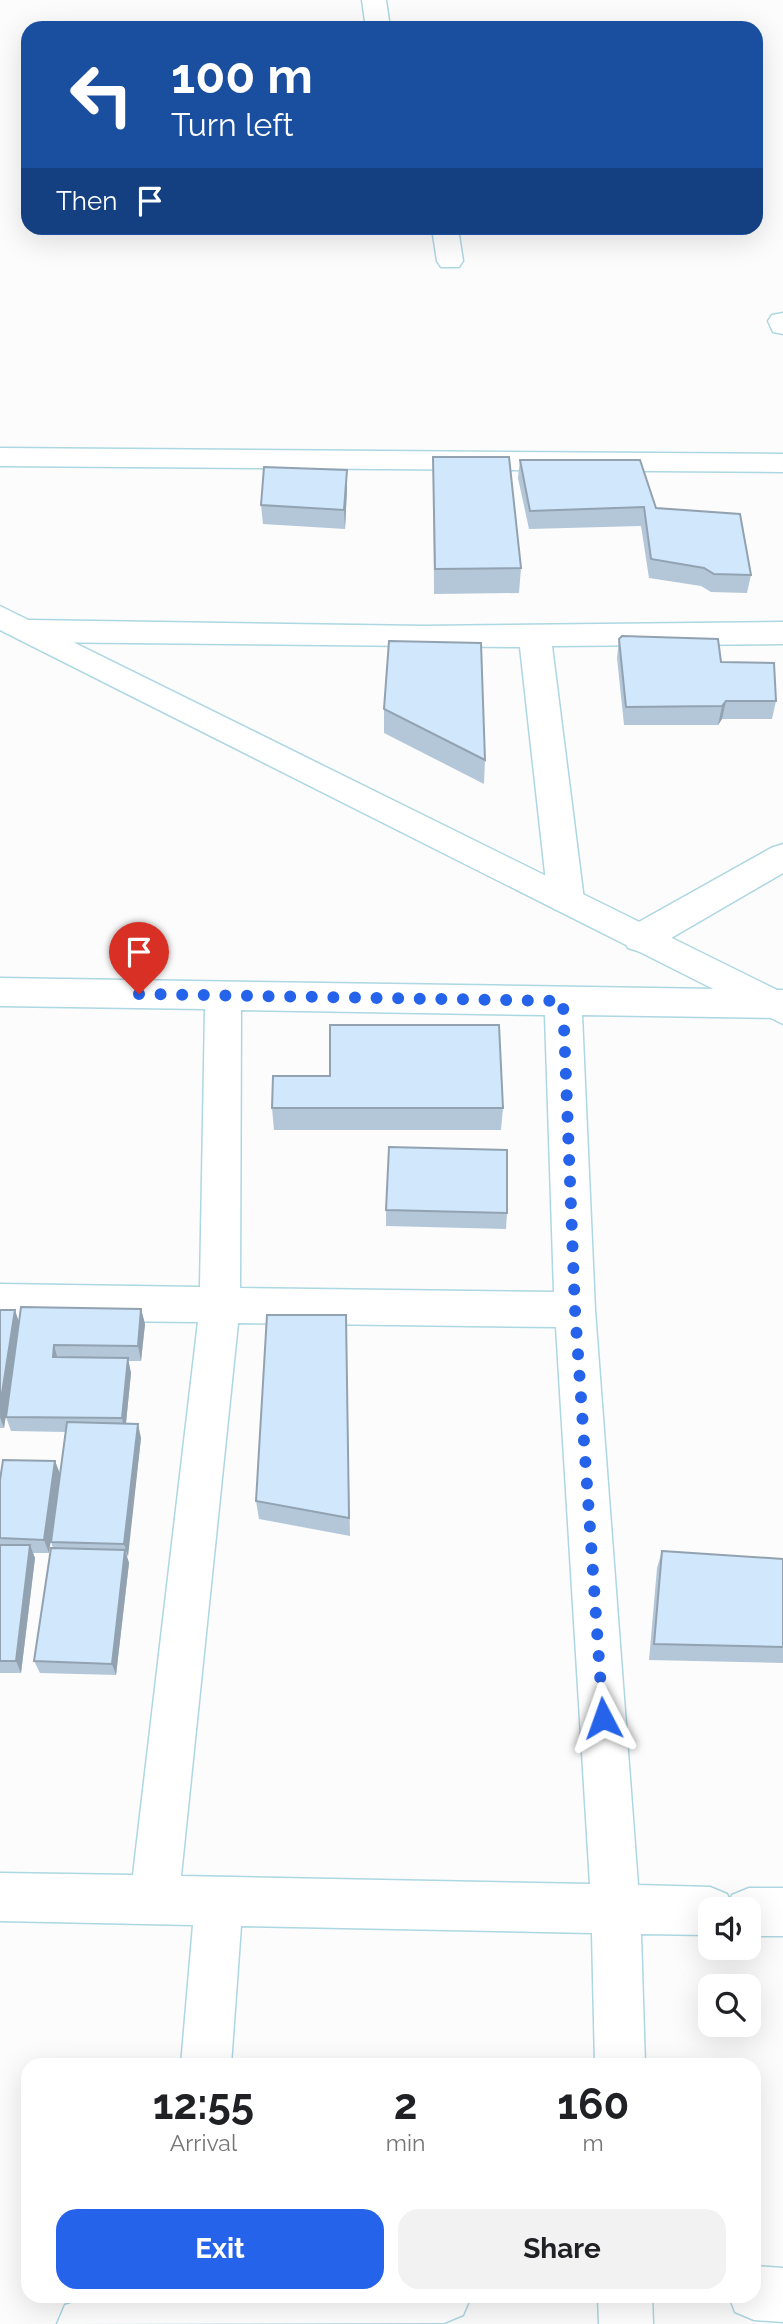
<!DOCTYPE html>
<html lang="en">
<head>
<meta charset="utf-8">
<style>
	:root { --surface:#fff; --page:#f2f2f2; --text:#202124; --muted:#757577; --accent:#2563eb }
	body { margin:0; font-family:Raleway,sans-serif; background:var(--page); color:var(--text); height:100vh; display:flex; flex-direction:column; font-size:26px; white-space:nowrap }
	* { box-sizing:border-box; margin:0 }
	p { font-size:23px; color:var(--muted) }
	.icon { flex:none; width:38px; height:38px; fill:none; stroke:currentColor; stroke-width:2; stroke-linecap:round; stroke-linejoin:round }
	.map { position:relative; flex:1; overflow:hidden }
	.side { position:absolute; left:21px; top:2058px; width:740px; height:245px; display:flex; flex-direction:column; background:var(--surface); border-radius:21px; box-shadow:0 7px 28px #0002 }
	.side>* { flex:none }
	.top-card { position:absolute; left:21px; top:21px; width:742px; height:214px; border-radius:21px; box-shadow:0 7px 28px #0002; background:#1a4fa0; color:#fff; overflow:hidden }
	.controls { position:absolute; left:698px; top:1897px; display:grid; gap:14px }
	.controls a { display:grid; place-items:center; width:63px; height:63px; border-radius:14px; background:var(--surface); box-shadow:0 7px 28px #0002; font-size:35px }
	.pin { position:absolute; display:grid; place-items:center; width:60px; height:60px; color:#fff; margin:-72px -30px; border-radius:50% 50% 50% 0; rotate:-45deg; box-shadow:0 0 7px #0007 }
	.pin .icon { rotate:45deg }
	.me { position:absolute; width:77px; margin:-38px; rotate:356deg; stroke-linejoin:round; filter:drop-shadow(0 0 5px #0008) }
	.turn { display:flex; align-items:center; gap:24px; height:147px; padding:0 35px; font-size:32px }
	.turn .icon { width:91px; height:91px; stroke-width:2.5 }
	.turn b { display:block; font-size:49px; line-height:60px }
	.then { display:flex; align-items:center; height:66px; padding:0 35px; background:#0003; gap:14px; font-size:26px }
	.eta { display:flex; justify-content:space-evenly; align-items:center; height:119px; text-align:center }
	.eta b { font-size:42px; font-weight:700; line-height:49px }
	.primary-button { display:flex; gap:14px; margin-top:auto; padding:14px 35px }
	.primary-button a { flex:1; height:80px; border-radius:21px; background:var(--accent); color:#fff; font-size:28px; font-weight:700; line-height:80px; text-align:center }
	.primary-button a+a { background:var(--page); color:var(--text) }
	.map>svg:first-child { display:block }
</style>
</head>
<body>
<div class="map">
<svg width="783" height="2324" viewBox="0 0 783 2324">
	<rect width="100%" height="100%" fill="#fcfcfc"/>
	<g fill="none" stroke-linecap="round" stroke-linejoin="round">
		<defs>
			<path id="street" d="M362,0H386L390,28H366Z
				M432,228H458L463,261L459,267H441L437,261Z
				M783,313V334L773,332L768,321L772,315Z
				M0,448L783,454V472L0,466Z
				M29,620L424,626L783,622V644L552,646L584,900L578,909L566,913L554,909L548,900L520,647L29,642L18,639L13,631L18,623Z
				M783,844V873L654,948L641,952L628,948L623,938L628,928L771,848Z
				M0,978L783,990V1018L582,1015L595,1310L638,1885L710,1887L727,1894L730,1900L732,1895L749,1888H783V1936H749V1909H710V1935L641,1934L645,2065H595L592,1933L241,1926L231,2065H181L193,1925L0,1921V1873L133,1875L198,1322L0,1320V1284L200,1287L205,1009L0,1006ZM241,1010L545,1015L554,1292L240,1288ZM238,1323L556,1327L590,1884L181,1876Z
				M754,2266L783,2268V2322L754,2320L735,2312L729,2296H754Z
				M96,2296H471L463,2315L444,2323L57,2324L65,2305Z
				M598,2296H652L653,2324H599Z"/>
			<path id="secondary" d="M0,606L783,993V1024L0,630Z"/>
		</defs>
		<use href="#street" stroke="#add7e2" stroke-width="3"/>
		<use href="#secondary" stroke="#add7e2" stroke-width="3"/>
		<use href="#street" fill="#fff" fill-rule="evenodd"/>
		<use href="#secondary" fill="#fff" fill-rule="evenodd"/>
	</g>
	<path fill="#b3c7d9" d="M433,457L521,568L519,593L434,594Z
		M520,460L656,508L751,575L747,593L711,592L701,586L649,578L641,526L529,529L518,478Z
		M347,489L345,529L263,524L261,505Z
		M619,639L776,701L772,719H722L718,725H624L617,658Z
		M384,709L485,760L484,784L384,733Z
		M272,1108H503L501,1130H274Z
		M386,1210L507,1213L506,1229L386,1226Z
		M141,1309L145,1324L141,1361H128L131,1373L126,1423L141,1438L127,1557L129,1563L116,1675L40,1673L34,1661L53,1548L51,1542L66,1432L11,1431L6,1417L10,1387L4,1428H0V1310L19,1323Z
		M346,1315L350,1536L259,1519L256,1501Z
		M55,1461L60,1474L49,1553H33L35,1558L21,1673H0V1480Z
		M662,1551L783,1559V1663L649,1660L657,1568Z"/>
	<path fill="#92a2b0" d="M347,470V489L345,529L344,510Z
		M726,701L722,719L718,725L722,706Z
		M141,1309L145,1324L141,1361L138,1346Z
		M15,1310L20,1325L4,1428L0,1417V1406Z
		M54,1345L58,1360L53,1357Z
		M128,1358L131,1373L125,1433L122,1418Z
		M138,1424L141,1438L128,1557L124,1544Z
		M55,1461L60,1474L49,1553L44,1540Z
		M30,1545L35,1558L21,1673L16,1661Z
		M125,1550L129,1563L116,1675L112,1664Z"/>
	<path fill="#d0e7fc" stroke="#92a2b0" stroke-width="2" d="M433,457H509L521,568L435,569Z
		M520,460H640L656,508L740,514L751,575L714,574L704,568L651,559L644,507L530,511Z
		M264,467L347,470L344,510L261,505Z
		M622,636L718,639L721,662L774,663L776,701H726L722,706L626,707L619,639Z
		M389,641L481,643L485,760L384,709Z
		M330,1025H499L503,1108H272L273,1076H330Z
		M389,1147L507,1150V1213L386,1210Z
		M21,1307L141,1309L138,1346L54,1345L53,1357L128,1358L122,1418L6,1417Z
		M0,1310H15L0,1406Z
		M267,1315H346L349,1518L256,1501Z
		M67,1422L138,1424L124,1544L51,1542Z
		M3,1460L55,1461L44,1540L0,1538V1480Z
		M0,1545H30L16,1661H0Z
		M51,1548L125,1550L112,1664L34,1661Z
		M662,1551L783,1559V1647L654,1644Z"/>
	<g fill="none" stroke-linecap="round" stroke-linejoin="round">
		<path stroke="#2563eb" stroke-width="12" stroke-dasharray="0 21.6" d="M139,994L563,1001L575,1310L603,1718"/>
	</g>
</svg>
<div class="controls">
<a><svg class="icon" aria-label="sound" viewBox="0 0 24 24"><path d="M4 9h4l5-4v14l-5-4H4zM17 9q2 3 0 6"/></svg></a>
<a><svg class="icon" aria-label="search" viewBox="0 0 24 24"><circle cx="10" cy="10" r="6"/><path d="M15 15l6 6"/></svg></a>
</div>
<div class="pin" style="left:139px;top:994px;background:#d93025"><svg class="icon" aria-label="arrive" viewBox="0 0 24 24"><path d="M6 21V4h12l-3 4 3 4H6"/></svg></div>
<svg class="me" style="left:603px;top:1718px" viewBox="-20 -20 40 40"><path d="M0-17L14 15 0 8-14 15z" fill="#2563eb" stroke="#fff" stroke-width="4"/></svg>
<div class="top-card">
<div class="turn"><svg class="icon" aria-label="left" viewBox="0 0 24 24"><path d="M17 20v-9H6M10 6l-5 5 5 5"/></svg><div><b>100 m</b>Turn left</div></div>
<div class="then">Then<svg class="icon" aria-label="arrive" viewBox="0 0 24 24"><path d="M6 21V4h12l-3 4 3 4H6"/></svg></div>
</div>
<section class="side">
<div class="eta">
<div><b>12:55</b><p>Arrival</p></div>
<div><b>2</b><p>min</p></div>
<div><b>160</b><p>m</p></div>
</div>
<div class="primary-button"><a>Exit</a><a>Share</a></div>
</section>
</div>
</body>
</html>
